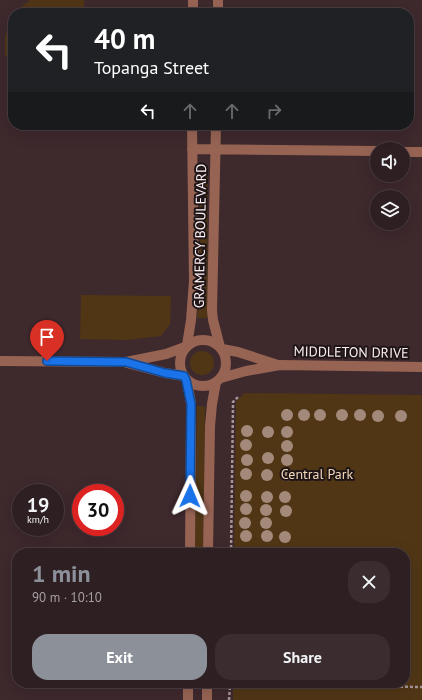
<!DOCTYPE html>
<html lang="en">
<head>
<meta charset="utf-8">
<style>
	:root { --surface:#2e1f22; --page:#3a2c2f; --text:#f1f3f6; --muted:#a7a2a5; --line:#493d40; --accent:#8c9099 }
	body { margin:0; font-family:"PT Sans",sans-serif; background:var(--page); color:var(--text); height:100vh; display:flex; flex-direction:column; font-size:15px; white-space:nowrap }
	* { box-sizing:border-box; margin:0 }
	p { font-size:13px; color:var(--muted) }
	.icon { flex:none; width:22px; height:22px; fill:none; stroke:currentColor; stroke-width:2; stroke-linecap:round; stroke-linejoin:round }
	.map { position:relative; flex:1; overflow:hidden }
	.panel { position:absolute; left:12px; top:548px; width:398px; height:140px; display:flex; flex-direction:column; background:var(--surface); border-radius:16px; box-shadow:0 4px 16px #0002,0 0 0 1px var(--line) }
	.panel>* { flex:none }
	.hud { position:absolute; left:8px; top:8px; width:406px; height:122px; border-radius:16px; box-shadow:0 4px 16px #0002,0 0 0 1px var(--line); background:#202124; color:#fff; overflow:hidden }
	.fabs { position:absolute; left:370px; top:142px; display:grid; gap:8px }
	.fabs a { display:grid; place-items:center; width:40px; height:40px; border-radius:50%; background:var(--surface); box-shadow:0 4px 16px #0002,0 0 0 1px var(--line); font-size:20px }
	.speed { position:absolute; left:12px; top:484px; display:flex; gap:8px; font-size:20px; font-weight:700; text-align:center }
	.speed>* { display:grid; place-content:center; width:52px; height:52px; border-radius:50%; background:var(--surface); box-shadow:0 4px 16px #0002,0 0 0 1px var(--line); line-height:1 }
	.speed small { font-size:10px; font-weight:400 }
	.speed .limit { border:6px solid #d22; background:#fff; color:#111 }
	.pin { position:absolute; display:grid; place-items:center; width:34px; height:34px; color:#fff; margin:-41px -17px; border-radius:50% 50% 50% 0; rotate:-45deg; box-shadow:0 0 4px #0007 }
	.pin .icon { rotate:45deg }
	.me { position:absolute; width:44px; margin:-22px; rotate:1deg; stroke-linejoin:round; filter:drop-shadow(0 0 3px #0008) }
	.turn { display:flex; align-items:center; gap:14px; height:84px; padding:0 20px; font-size:18px }
	.turn .icon { width:52px; height:52px; stroke-width:2.5 }
	.turn b { display:block; font-size:28px; line-height:34px }
	.lanes { display:flex; align-items:center; height:38px; padding:0 20px; background:#0003; justify-content:center; gap:20px; direction:ltr }
	.lanes .off { opacity:.35 }
	.round { display:grid; place-items:center; flex:none; width:42px; height:42px; border-radius:16px; background:var(--page) }
	.summary { display:flex; align-items:center; justify-content:space-between; height:68px; padding:0 20px }
	h1 { font-size:24px; font-weight:700; line-height:30px; color:var(--accent) }
	.action { display:flex; gap:8px; margin-top:auto; padding:8px 20px }
	.action a { flex:1; height:46px; border-radius:16px; background:var(--accent); color:#fff; font-size:16px; font-weight:700; line-height:46px; text-align:center }
	.action a+a { background:var(--page); color:var(--text) }
	.map>svg:first-child { display:block }
</style>
</head>
<body>
<div class="map">
<svg width="422" height="700" viewBox="0 0 422 700">
	<rect width="100%" height="100%" fill="#3e292d"/>
	<path fill="#503615" d="M30,0H84V13H15L16,11Z
		M13,18V56H5V36Z
		M206,173L208,176L207,318H197C199,289 199,260 200,231C200,214 198,188 206,173Z
		M81,295L171,296L170,324L161,336L126,340L80,339Z
		M190 363a12 12 0 1 1 24 0a12 12 0 1 1-24 0Z
		M244,393L422,395V700H233V683H405V553H234L236,402Z
		M197,406H201L205,407L203,553H195Z"/>
	<g fill="none" stroke-linecap="round" stroke-linejoin="round">
		<path stroke="#a69598" stroke-width="2.5" stroke-dasharray="3 2" stroke-linecap="butt" d="M231,553L233,405V402L238,397
			M230,685L422,687
			M229,700L230,685"/>
		<path stroke="#976454" stroke-width="10" d="M193,13V0
			M218,13V0
			M216,125L212,311L213,320L220,347
			M192,149L377,151
			M403,152H422
			M180 363a23 23 0 1 1 46 0a23 23 0 1 1-46 0Z
			M187,345L191,320L194,281L192,125
			M222,349L238,352L278,365
			M0,361L126,362L166,354L185,347
			M127,363L165,373L184,376
			M221,378L246,371L280,365L422,367
			M187,380L191,404V436L190,553
			M208,553L210,426L212,404L216,382
			M188,700V683
			M207,700V683"/>
	</g>
	<g fill="#a2897a">
		<circle cx="287" cy="415" r="6"/>
		<circle cx="304" cy="415" r="6"/>
		<circle cx="320" cy="415" r="6"/>
		<circle cx="342" cy="415" r="6"/>
		<circle cx="360" cy="415" r="6"/>
		<circle cx="378" cy="416" r="6"/>
		<circle cx="401" cy="416" r="6"/>
		<circle cx="247" cy="431" r="6"/>
		<circle cx="268" cy="432" r="6"/>
		<circle cx="287" cy="432" r="6"/>
		<circle cx="246" cy="445" r="6"/>
		<circle cx="287" cy="446" r="6"/>
		<circle cx="268" cy="458" r="6"/>
		<circle cx="247" cy="460" r="6"/>
		<circle cx="287" cy="460" r="6"/>
		<circle cx="246" cy="474" r="6"/>
		<circle cx="267" cy="475" r="6"/>
		<circle cx="286" cy="475" r="6"/>
		<circle cx="246" cy="496" r="6"/>
		<circle cx="267" cy="497" r="6"/>
		<circle cx="285" cy="497" r="6"/>
		<circle cx="246" cy="509" r="6"/>
		<circle cx="266" cy="510" r="6"/>
		<circle cx="286" cy="511" r="6"/>
		<circle cx="245" cy="523" r="6"/>
		<circle cx="266" cy="523" r="6"/>
		<circle cx="246" cy="536" r="6"/>
		<circle cx="267" cy="536" r="6"/>
		<circle cx="285" cy="537" r="6"/>
	</g>
	<g fill="none" stroke-linecap="round" stroke-linejoin="round">
		<defs>
			<path id="route" d="M47,361L126,362L165,373L184,376L186,380L191,404L190,496"/>
		</defs>
		<use href="#route" stroke="#114b97" stroke-width="10"/>
		<use href="#route" stroke="#1a73e8" stroke-width="7"/>
	</g>
	<g text-anchor="middle" dominant-baseline="central" stroke-width="4" stroke-linejoin="round" paint-order="stroke">
		<g font-size="14" fill="#feeff2" stroke="#1e1517">
			<text transform="translate(200 236) rotate(-89)">GRAMERCY BOULEVARD</text>
			<text transform="translate(351 352) rotate(1)">MIDDLETON DRIVE</text>
		</g>
		<g font-size="14" fill="#f4d8b9" stroke="#1e1517">
			<text x="317" y="474">Central Park</text>
		</g>
	</g>
</svg>
<div class="fabs">
<a><svg class="icon" aria-label="sound" viewBox="0 0 24 24"><path d="M4 9h4l5-4v14l-5-4H4zM17 9q2 3 0 6"/></svg></a>
<a><svg class="icon" aria-label="layers" viewBox="0 0 24 24"><path d="M12 4l9 5-9 5-9-5zM3 14l9 5 9-5"/></svg></a>
</div>
<div class="speed"><div>19<small>km/h</small></div><div class="limit">30</div></div>
<div class="pin" style="left:47px;top:361px;background:#d93025"><svg class="icon" aria-label="arrive" viewBox="0 0 24 24"><path d="M6 21V4h12l-3 4 3 4H6"/></svg></div>
<svg class="me" style="left:190px;top:496px" viewBox="-20 -20 40 40"><path d="M0-17L14 15 0 8-14 15z" fill="#1a73e8" stroke="#fff" stroke-width="4"/></svg>
<div class="hud">
<div class="turn"><svg class="icon" aria-label="left" viewBox="0 0 24 24"><path d="M17 20v-9H6M10 6l-5 5 5 5"/></svg><div><b>40 m</b>Topanga Street</div></div>
<div class="lanes"><svg class="icon" aria-label="left" viewBox="0 0 24 24"><path d="M17 20v-9H6M10 6l-5 5 5 5"/></svg><svg class="icon off" aria-label="ahead" viewBox="0 0 24 24"><path d="M12 20V5M6 11l6-6 6 6"/></svg><svg class="icon off" aria-label="ahead" viewBox="0 0 24 24"><path d="M12 20V5M6 11l6-6 6 6"/></svg><svg class="icon off" aria-label="right" viewBox="0 0 24 24"><path d="M7 20v-9h11M14 6l5 5-5 5"/></svg></div>
</div>
<section class="panel">
<div class="summary"><div><h1>1 min</h1><p>90 m · 10:10</p></div><a class="round"><svg class="icon" aria-label="close" viewBox="0 0 24 24"><path d="M6 6l12 12M18 6L6 18"/></svg></a></div>
<div class="action"><a>Exit</a><a>Share</a></div>
</section>
</div>
</body>
</html>
